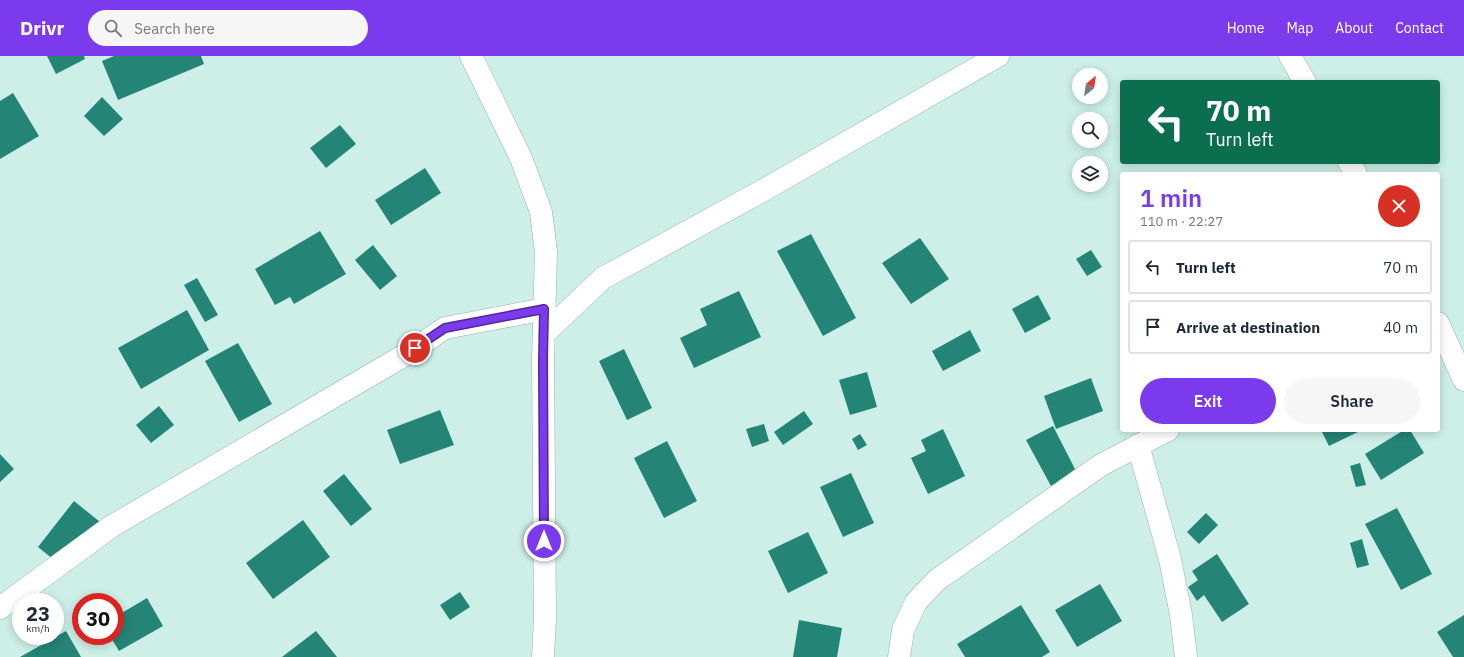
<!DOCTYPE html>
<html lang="en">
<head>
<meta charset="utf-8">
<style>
	:root { --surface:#fff; --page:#f6f6f7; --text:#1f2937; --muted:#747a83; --line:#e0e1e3; --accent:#7c3aed }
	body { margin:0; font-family:"IBM Plex Sans",sans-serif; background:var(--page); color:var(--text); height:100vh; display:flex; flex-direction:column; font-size:15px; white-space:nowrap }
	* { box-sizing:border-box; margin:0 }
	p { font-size:13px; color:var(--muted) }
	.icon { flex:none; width:22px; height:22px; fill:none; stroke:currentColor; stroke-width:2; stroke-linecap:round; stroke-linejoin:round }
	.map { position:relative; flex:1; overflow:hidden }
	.side { position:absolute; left:1120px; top:116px; width:320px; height:260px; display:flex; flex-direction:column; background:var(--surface); border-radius:4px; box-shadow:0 2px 10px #0003 }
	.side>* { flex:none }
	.banner { position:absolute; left:1120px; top:24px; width:320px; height:84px; border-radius:4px; box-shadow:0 2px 10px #0003; background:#0b6e4f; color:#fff; overflow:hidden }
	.needle { width:26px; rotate:30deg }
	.buttons { position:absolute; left:1072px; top:12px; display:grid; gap:8px }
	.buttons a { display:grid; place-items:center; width:36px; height:36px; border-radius:50%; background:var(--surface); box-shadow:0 2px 10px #0003; font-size:20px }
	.speed { position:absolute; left:12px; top:537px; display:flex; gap:8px; font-size:20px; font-weight:700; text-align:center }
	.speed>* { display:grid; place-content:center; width:52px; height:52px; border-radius:50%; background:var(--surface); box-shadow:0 2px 10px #0003; line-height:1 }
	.speed small { font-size:10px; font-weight:400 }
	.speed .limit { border:6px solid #d22; background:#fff; color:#111 }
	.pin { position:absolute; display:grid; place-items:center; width:34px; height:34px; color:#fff; margin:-17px; border:2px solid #fff; border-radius:50%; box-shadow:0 1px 4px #0007 }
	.me { position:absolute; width:44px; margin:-22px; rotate:0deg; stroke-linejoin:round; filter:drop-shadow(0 0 3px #0008) }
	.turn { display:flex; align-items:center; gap:14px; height:84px; padding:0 20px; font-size:18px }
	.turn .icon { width:52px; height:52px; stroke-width:2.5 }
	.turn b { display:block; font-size:28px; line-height:34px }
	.round { display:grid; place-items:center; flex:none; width:42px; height:42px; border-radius:21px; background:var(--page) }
	.summary { display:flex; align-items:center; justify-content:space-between; height:68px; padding:0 20px }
	h1 { font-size:24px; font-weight:600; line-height:30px; color:var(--accent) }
	.action { display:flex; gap:8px; margin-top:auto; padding:8px 20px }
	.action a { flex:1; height:46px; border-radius:24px; background:var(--accent); color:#fff; font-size:16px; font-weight:600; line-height:46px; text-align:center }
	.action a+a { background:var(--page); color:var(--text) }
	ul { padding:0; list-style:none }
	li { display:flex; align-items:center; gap:12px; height:54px; margin:0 8px 6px; padding:0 12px; border:2px solid var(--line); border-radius:4px }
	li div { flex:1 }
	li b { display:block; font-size:15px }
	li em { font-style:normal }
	header { display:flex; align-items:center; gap:24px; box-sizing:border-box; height:56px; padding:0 20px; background:var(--accent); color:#fff }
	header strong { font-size:19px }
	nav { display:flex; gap:22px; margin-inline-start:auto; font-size:14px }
	.search { width:280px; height:36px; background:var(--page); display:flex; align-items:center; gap:10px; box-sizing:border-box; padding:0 14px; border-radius:22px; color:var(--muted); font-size:15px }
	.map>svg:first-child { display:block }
</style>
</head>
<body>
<header>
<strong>Drivr</strong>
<div class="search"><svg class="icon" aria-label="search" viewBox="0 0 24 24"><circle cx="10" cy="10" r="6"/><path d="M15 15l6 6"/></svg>Search here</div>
<nav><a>Home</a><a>Map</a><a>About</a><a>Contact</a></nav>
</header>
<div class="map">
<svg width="1464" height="601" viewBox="0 0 1464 601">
	<rect width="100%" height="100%" fill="#cdefe8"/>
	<path fill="#248476" d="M47,0H84L85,3L56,18Z
		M114,0H201L204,8L118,44L102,5Z
		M13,37L39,80L0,103V45Z
		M102,41L123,63L104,80L84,60Z
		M340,69L356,88L326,112L310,92Z
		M425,112L441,137L391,169L375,144Z
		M320,175L346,218L294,248L290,241L275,249L255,213Z
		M811,178L856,262L823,280L777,195Z
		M920,182L949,223L911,248L882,207Z
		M373,189L397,220L380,234L355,204Z
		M1091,194L1102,211L1087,220L1076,203Z
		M197,222L218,259L205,266L184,229Z
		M739,235L761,281L694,312L680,282L707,269L700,253Z
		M1038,239L1051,263L1025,277L1012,253Z
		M187,254L209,294L141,333L118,292Z
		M970,274L981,295L943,315L932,295Z
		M238,287L272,348L239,366L205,305Z
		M624,293L652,352L627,364L599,305Z
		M867,316L877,351L850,359L839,324Z
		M1091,322L1103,355L1056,373L1044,340Z
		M159,350L174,369L151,387L136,369Z
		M440,354L454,389L400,408L387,374Z
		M804,355L813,368L783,389L774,376Z
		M764,368L769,385L752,391L746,373Z
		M1053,370L1077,417L1051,430L1026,384Z
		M943,373L965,420L928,438L911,402L926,395L921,384Z
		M1321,374H1362L1329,390Z
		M1404,374H1410L1424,397L1381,424L1365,398Z
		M860,378L867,389L858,394L852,383Z
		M667,385L697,445L664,462L634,402Z
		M0,398L14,413L0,426Z
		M1360,407L1366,429L1356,431L1350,410Z
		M851,417L874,467L843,481L820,431Z
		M344,418L372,453L351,470L323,435Z
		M74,445L105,470L69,516L38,491Z
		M1397,452L1432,518L1401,534L1365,468Z
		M1206,457L1218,469L1199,488L1187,476Z
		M303,464L330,501L273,543L246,507Z
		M808,476L828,517L788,537L768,495Z
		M1362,483L1369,509L1357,512L1350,487Z
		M1217,498L1249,548L1222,566L1204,539L1197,545L1188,531L1198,524L1192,515Z
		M1100,528L1122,565L1077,591L1055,554Z
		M460,536L470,551L450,564L440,549Z
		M147,542L163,570L119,595L110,580H115V561Z
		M1021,549L1050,596L1042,601H965L957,588Z
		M1464,559V601H1453L1437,576Z
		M799,564L842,572L837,601H793Z
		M66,575L81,601H20Z
		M316,575L337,601H282Z"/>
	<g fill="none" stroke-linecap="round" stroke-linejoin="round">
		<defs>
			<path id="minor" d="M471,0L521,102L541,156L546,196L543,304L545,563L543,601
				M1290,0L1305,26
				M1349,106L1356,118
				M1438,267L1464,324
				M544,278L603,222L762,135L998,0
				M1138,389L1170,503L1181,559L1186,601
				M0,552L112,470L405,299L445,272L545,253
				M899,601L903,574L916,546L937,524L1101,409L1168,374"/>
		</defs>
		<use href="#minor" stroke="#94b5ae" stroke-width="23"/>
		<use href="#minor" stroke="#fff" stroke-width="22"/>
	</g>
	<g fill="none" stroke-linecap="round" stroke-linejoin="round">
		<defs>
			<path id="route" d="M415,292L445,272L544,253L543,304L544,485"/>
		</defs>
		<use href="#route" stroke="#51269a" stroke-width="10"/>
		<use href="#route" stroke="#7c3aed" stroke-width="7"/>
	</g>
</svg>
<div class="buttons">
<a><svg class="needle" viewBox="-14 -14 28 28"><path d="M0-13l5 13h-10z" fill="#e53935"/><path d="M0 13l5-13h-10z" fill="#747a83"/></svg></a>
<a><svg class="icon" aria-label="search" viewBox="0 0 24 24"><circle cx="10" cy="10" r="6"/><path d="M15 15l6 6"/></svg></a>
<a><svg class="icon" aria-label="layers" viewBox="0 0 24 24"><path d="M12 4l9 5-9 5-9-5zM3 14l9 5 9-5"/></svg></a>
</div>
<div class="speed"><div>23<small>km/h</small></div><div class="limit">30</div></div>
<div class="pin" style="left:415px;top:292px;background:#d93025"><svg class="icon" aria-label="arrive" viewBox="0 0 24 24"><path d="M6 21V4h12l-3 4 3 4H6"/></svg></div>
<svg class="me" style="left:544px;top:485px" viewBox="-20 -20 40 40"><circle r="17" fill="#7c3aed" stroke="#fff" stroke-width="3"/><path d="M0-11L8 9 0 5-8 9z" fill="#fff"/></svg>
<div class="banner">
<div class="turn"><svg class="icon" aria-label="left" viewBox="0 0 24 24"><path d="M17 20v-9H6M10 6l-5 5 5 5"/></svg><div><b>70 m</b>Turn left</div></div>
</div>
<section class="side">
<div class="summary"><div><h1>1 min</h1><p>110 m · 22:27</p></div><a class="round" style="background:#d93025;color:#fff"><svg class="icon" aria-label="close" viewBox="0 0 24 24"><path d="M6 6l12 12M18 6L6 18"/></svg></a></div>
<ul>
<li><svg class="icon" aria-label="left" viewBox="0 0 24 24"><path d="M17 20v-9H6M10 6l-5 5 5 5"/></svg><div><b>Turn left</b></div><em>70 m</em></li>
<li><svg class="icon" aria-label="arrive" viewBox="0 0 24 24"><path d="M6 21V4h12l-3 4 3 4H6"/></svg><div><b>Arrive at destination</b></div><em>40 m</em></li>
</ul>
<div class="action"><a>Exit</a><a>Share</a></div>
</section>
</div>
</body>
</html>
